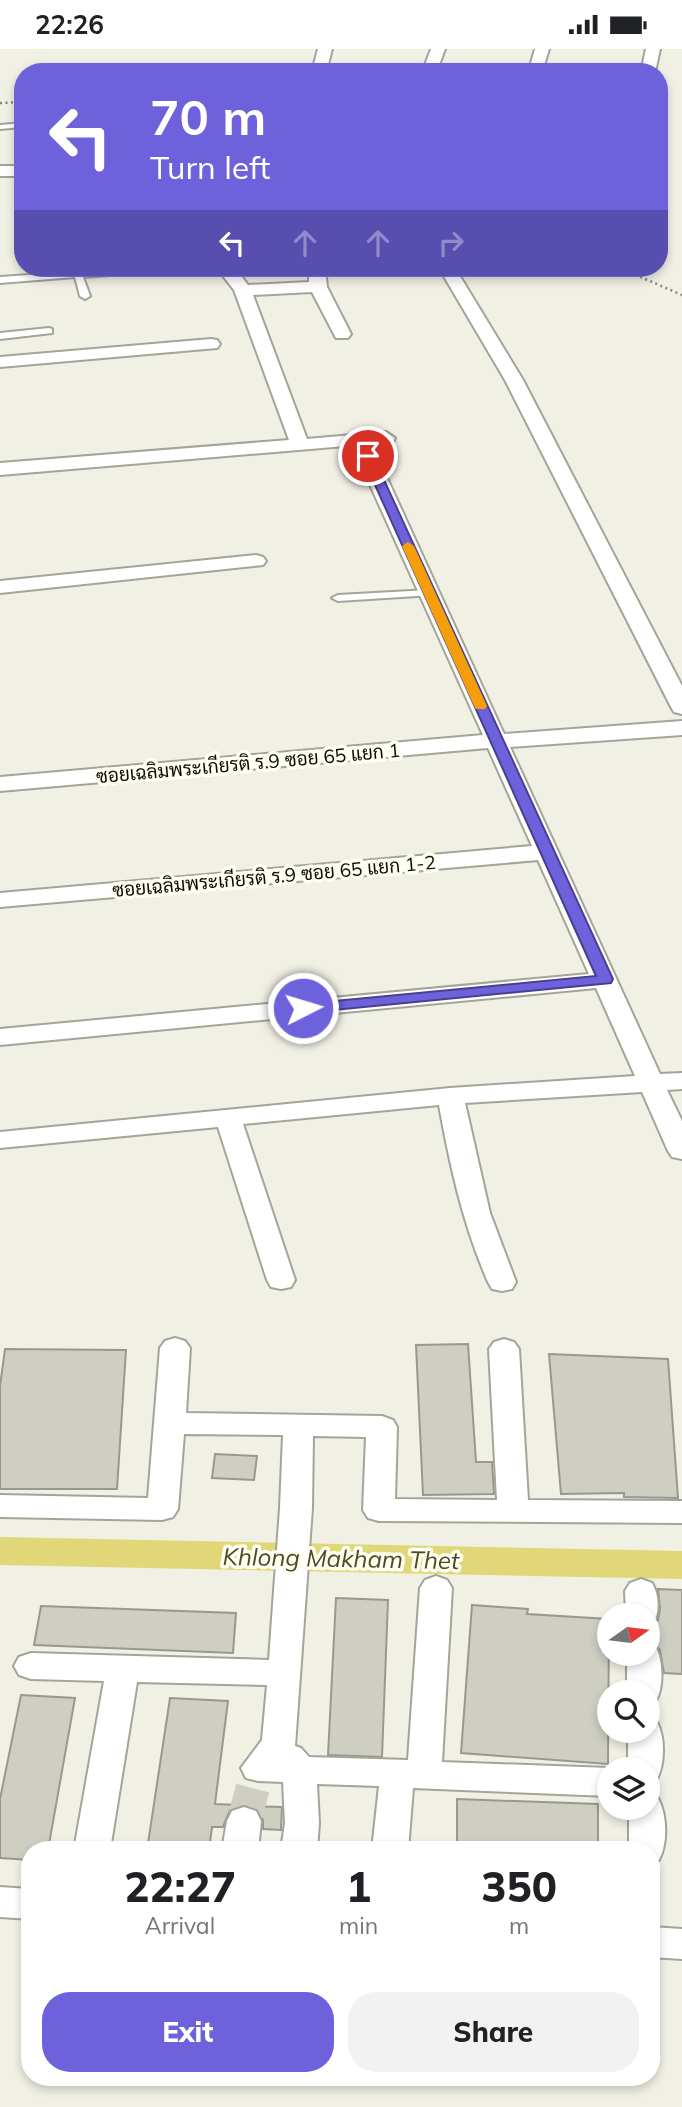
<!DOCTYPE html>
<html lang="en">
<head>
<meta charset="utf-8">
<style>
	:root { --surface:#fff; --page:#f2f2f2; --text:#202124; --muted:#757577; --accent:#6e62dc }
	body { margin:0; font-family:Mulish,Sarabun,sans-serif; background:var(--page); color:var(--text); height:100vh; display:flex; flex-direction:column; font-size:26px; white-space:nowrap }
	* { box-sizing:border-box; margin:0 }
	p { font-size:23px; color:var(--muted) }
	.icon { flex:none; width:38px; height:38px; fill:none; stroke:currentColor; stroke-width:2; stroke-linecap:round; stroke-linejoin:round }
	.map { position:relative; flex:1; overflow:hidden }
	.drawer { position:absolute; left:21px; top:1792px; width:639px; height:245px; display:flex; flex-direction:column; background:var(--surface); border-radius:28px; box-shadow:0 4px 10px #0003 }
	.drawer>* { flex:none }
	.guide { position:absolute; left:14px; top:14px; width:654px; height:214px; border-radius:28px; box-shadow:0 4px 10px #0003; background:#6e62dc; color:#fff; overflow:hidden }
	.needle { width:46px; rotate:76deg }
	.controls { position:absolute; left:597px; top:1554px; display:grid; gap:14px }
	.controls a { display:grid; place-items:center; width:63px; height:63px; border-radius:50%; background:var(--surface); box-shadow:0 4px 10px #0003; font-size:35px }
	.pin { position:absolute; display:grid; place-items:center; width:60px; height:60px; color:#fff; margin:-30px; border:4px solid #fff; border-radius:50%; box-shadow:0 2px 7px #0007 }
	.me { position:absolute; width:77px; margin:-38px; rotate:85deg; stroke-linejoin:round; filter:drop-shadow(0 0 5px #0008) }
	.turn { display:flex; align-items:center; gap:24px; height:147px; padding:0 21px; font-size:32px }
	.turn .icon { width:91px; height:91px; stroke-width:2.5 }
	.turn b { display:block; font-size:49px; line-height:60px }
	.lanes { display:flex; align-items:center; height:66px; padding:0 21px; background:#0003; justify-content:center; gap:35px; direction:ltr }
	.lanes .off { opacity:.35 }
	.eta { display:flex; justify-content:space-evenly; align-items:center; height:119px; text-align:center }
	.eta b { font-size:42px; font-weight:800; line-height:49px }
	.cta { display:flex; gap:14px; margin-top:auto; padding:14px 21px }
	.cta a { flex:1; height:80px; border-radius:28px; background:var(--accent); color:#fff; font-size:28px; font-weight:800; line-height:80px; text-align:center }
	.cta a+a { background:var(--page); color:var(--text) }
	.status { display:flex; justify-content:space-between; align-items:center; height:49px; padding:0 35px; background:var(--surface); direction:ltr }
	.status svg { height:19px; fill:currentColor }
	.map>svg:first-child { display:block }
</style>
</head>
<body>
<div class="status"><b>22:26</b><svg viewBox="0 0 49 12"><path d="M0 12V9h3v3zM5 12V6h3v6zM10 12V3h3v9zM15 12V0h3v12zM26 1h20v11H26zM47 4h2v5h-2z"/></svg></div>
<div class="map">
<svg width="682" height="2058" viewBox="0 0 682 2058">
	<rect width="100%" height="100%" fill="#f1f0e5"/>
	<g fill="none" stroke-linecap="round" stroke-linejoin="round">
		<path fill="#e1d778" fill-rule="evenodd" d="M0,1488L682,1502V1530L0,1516Z"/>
	</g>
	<path fill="#cecec3" stroke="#99988e" stroke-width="2" d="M468,1295L476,1413H492L494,1445L423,1446L416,1296Z
		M5,1300L126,1301L117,1440H0V1337Z
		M549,1305L668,1310L678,1449L624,1448V1444L561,1445Z
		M215,1405L257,1407L254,1431L212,1429Z
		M658,1540L682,1541V1625L664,1624L660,1601L653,1593L652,1578L658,1571L660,1560Z
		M336,1549L388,1551L382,1708L328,1706Z
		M472,1556L528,1560L527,1565L609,1570L608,1715L461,1704Z
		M41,1557L236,1564L233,1604L34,1596Z
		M21,1646L75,1649L48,1801H30V1811L0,1809V1750Z
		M170,1649L228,1652L215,1755L241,1756L230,1761L223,1778H212L209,1801H147Z
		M457,1750L598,1755V1801H457Z
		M248,1757L282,1758L281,1781L263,1780V1771L258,1761Z"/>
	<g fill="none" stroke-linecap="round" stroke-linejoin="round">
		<path stroke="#cfcec4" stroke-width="34" stroke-dasharray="34 17" stroke-linecap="butt" d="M244,1772L258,1719"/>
		<defs>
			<path id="lane" d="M23,74V78L0,80V76Z
				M131,219H169L165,222L83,228L90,247L85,250L80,247L75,228L0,234V228Z
				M49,279L52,280V284L0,290V284Z
				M429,541L433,542V546L338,552L332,549L338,546Z"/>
			<path id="street" d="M318,0H332L326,23H312Z
				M431,0H445L439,16L432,20L425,16Z
				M535,0H549L542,23L529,21Z
				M646,0H660L655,23H641Z
				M0,117H23V127H0Z
				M217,219H235L248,236L309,233V219H325L327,238L351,285L348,289H336L312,243L253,246L307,390L386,383L395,389L393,393L0,426V414L289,391L234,241Z
				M439,219H455L523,331L682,637V665L674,663L671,658L505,331Z
				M211,290L217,291L220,295L217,299L0,318V308Z
				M367,401L377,407L504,685L682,672V686L510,698L660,1025L682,1024V1040L667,1041L682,1072V1110L672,1108L668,1102L642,1043L465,1054L490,1164L516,1233L512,1240L502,1242L492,1240L488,1233C463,1176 450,1117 439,1056L243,1075L295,1231L291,1238L281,1240L271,1238L267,1231L218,1078L0,1099V1083L450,1039L635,1027L596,939L0,996V980L589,925L538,811L0,858V844L532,797L488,699L0,742V728L483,686L357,407Z
				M256,506L263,508L266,512L263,516L0,544V532Z
				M175,1289L185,1292L190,1299L186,1364L382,1367L393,1371L397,1378L395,1450L497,1451L489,1300L494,1293L504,1290L514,1293L519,1300L528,1451L682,1452V1474L379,1472L368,1469L363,1461L366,1388L313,1387L312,1459L295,1697L301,1699L309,1708L408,1711L420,1539L425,1531L436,1527L447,1531L452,1539L442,1713L609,1719L612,1720H609V1747L413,1739L408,1801H372L379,1737L317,1735L319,1774L317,1801H281L285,1774L283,1733L258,1732L246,1729L241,1719L262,1691L267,1636L137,1633L110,1801H74L104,1632L31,1630L19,1626L14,1617L19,1608L31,1604L269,1611L280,1459L283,1386L184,1385L178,1460L173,1468L162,1471L0,1468V1446L148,1449L160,1299L165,1292Z
				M641,1530L652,1534C659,1546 660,1562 653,1575L648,1576V1566H626L625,1542L630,1534Z
				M648,1594L655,1596C663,1611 664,1637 656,1652L648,1655V1643H627V1605H648Z
				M648,1670L657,1673C665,1688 665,1714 657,1730L648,1733V1720H628V1682H648Z
				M648,1746L658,1749C667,1766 668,1794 659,1811L651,1814V1801H629V1759H648Z
				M244,1758L256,1762L261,1772L258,1801H222L227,1772L232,1762Z
				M0,1838L30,1840V1870L0,1868Z
				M651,1878L682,1880V1910L651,1908Z"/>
		</defs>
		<use href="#lane" stroke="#a4a499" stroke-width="4"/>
		<use href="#street" stroke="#a4a499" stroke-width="4"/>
		<path stroke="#88877f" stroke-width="2.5" stroke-dasharray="2 3.5" stroke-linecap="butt" d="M0,54L23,53
			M620,219L682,246"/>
		<use href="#lane" fill="#fff" fill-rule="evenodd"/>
		<use href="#street" fill="#fff" fill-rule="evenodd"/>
	</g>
	<path fill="#6e62dc" stroke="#48408f" stroke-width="2" d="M363,405L373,407L613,930L611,934L303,964L295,959L303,955L596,927L362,407Z"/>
	<path fill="#f59e0b" d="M408,493L414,497L487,657L485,660H476L474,657L402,497Z"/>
	<g text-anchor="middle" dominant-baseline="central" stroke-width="7" stroke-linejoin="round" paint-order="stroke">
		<g font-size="19" fill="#0d0c09" stroke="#fffef2">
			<text transform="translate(248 714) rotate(-5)">ซอยเฉลิมพระเกียรติ ร.9 ซอย 65 แยก 1</text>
			<text transform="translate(274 827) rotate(-5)">ซอยเฉลิมพระเกียรติ ร.9 ซอย 65 แยก 1-2</text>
		</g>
		<g font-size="24" font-style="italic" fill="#4e4a22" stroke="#fffef2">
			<text transform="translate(341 1509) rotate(1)">Khlong Makham Thet</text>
		</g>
	</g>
</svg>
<div class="controls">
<a><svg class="needle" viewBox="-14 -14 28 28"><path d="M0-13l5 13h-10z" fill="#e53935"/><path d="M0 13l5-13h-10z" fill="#757577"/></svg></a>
<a><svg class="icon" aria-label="search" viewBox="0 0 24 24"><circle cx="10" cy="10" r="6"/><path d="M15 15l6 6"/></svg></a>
<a><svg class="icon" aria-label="layers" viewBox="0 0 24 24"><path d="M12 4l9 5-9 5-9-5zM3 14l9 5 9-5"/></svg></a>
</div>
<div class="pin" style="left:368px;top:407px;background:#d93025"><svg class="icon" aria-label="arrive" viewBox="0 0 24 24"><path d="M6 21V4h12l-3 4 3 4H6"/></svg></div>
<svg class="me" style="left:303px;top:959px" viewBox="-20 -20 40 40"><circle r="17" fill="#6e62dc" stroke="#fff" stroke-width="3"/><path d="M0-11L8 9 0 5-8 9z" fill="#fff"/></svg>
<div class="guide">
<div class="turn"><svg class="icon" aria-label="left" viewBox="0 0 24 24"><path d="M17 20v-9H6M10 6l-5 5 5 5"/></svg><div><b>70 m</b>Turn left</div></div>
<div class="lanes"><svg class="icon" aria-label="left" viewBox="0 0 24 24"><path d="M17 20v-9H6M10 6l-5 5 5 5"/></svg><svg class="icon off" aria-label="ahead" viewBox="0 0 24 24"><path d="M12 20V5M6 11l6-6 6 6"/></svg><svg class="icon off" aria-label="ahead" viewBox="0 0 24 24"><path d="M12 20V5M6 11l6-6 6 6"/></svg><svg class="icon off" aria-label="right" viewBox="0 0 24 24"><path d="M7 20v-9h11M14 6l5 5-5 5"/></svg></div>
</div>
<section class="drawer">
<div class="eta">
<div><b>22:27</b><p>Arrival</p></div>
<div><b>1</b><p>min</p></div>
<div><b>350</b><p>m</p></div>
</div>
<div class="cta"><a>Exit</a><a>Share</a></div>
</section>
</div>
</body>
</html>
